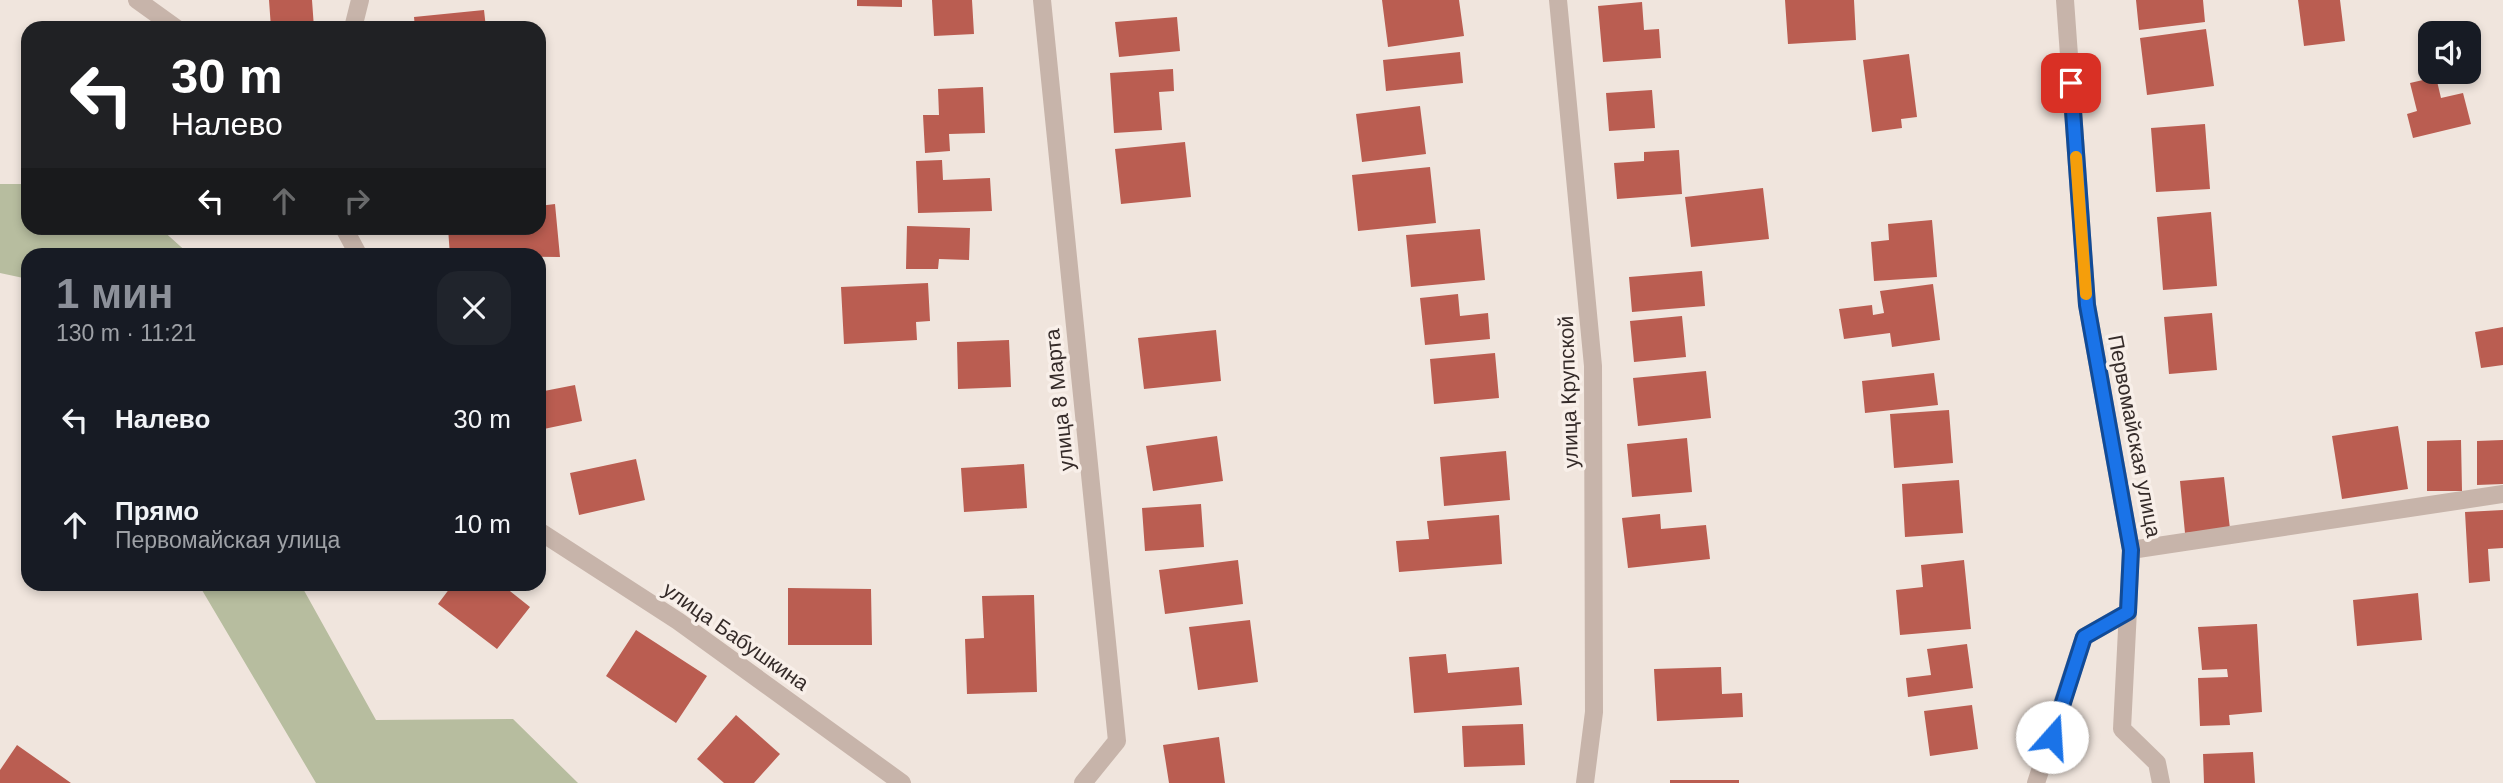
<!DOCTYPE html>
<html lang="ru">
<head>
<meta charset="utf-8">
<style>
	:root { --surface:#171b24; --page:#20242c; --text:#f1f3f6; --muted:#9ea1a6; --accent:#8c9099 }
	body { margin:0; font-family:Arial,sans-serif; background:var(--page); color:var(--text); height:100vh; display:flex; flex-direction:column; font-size:26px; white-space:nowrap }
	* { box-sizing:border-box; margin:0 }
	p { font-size:23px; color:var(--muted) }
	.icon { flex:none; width:38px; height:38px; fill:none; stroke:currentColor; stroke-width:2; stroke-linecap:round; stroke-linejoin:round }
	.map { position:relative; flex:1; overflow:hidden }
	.side { position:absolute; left:21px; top:248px; width:525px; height:343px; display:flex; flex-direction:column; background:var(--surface); border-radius:21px; box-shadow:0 4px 10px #0003 }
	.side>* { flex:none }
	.top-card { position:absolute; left:21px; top:21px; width:525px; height:214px; border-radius:21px; box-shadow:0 4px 10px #0003; background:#202124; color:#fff; overflow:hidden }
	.buttons { position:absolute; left:2418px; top:21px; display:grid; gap:14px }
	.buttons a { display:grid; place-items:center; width:63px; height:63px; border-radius:14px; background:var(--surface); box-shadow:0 4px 10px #0003; font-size:35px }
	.pin { position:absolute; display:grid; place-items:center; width:60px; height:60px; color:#fff; margin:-30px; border-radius:14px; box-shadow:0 4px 10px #0006 }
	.me { position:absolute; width:77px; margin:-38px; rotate:19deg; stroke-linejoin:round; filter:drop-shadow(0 0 5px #0008) }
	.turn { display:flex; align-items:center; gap:24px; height:147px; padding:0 35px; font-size:32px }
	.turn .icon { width:91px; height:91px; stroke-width:2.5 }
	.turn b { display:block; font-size:49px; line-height:60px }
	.lanes { display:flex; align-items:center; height:66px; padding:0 35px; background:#0003; justify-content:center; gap:35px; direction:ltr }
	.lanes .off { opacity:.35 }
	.round { display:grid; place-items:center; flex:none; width:74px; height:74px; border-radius:21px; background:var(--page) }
	.headline { display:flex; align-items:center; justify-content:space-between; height:119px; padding:0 35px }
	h1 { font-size:42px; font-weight:700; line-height:52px; color:var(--accent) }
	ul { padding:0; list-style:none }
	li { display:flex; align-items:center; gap:21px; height:105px; padding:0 35px }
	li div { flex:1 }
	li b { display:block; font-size:26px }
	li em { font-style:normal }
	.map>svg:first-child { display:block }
</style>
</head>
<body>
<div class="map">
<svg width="2503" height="783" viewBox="0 0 2503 783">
	<rect width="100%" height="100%" fill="#f0e5dd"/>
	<path fill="#b7bd9f" d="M0,184H28V228H160L190,255L28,256V279L0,273Z
		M199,585H301L376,720L513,719L578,783H316Z"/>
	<path fill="#ba5d51" d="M269,0H312L314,28H271Z
		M857,0H902V7L857,6Z
		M932,0H972L974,34L934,36Z
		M1382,0H1459L1464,36L1388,47Z
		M1785,0H1854L1856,40L1788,44Z
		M2136,0H2203L2205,22L2139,30Z
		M2298,0H2340L2345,41L2304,46Z
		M1642,2L1644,30L1659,29L1661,58L1603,62L1598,6Z
		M484,10L486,28H415L414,17Z
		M1177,17L1180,51L1119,57L1115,22Z
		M2206,29L2214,86L2147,95L2140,38Z
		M1460,52L1463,83L1386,91L1383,60Z
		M1909,54L1917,117L1901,119L1902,128L1872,132L1863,60Z
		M1173,69L1174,91L1159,92L1162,130L1114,133L1110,73Z
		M2436,77L2441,98L2463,93L2471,124L2413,138L2407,114L2417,111L2410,83Z
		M983,87L985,133L949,134L950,151L925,153L923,115H939L938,89Z
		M1652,90L1655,128L1609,131L1606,93Z
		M1420,106L1426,154L1362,162L1356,114Z
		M2205,124L2210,189L2156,192L2151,128Z
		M1185,142L1191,197L1121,204L1115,149Z
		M1679,150L1682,194L1617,199L1614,163L1644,161V152Z
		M942,160L943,180L990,178L992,211L918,213L916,161Z
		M1430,167L1436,223L1358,231L1352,175Z
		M1763,188L1769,239L1691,247L1685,197Z
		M555,204L560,257L450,256L448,228H539V206Z
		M2211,212L2217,286L2163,290L2157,217Z
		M1932,220L1937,277L1874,281L1871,242L1889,240L1888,224Z
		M907,226L970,228L969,260L939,259L938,269H906Z
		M1480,229L1485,280L1411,287L1406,235Z
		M1702,271L1705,306L1632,312L1629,277Z
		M928,283L930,321L916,322L917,340L844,344L841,287Z
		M1933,284L1940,340L1892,347L1890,333L1844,339L1839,309L1872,305L1873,315L1884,313L1880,291Z
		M1458,294L1460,316L1488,313L1490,339L1425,345L1420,298Z
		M2212,313L2217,370L2169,374L2164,317Z
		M1682,316L1686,357L1634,362L1630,321Z
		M2503,327V365L2481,368L2475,332Z
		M1216,330L1221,381L1144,389L1138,338Z
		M1009,340L1011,387L958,389L957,342Z
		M1495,353L1499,398L1434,404L1430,359Z
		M1706,371L1711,418L1638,426L1633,378Z
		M1934,373L1938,405L1865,413L1862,381Z
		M575,385L582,421L539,430V392Z
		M1949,410L1953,463L1894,468L1890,414Z
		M2398,426L2408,489L2342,499L2332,436Z
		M1217,436L1223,481L1153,491L1146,446Z
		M1687,438L1692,492L1632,497L1627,444Z
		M2461,440L2462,491H2427V441Z
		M2503,440V484L2477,485V441Z
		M1506,451L1510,500L1444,506L1440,457Z
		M636,459L645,500L579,515L570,473Z
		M1024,464L1027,508L964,512L961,468Z
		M2224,477L2230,529L2185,533L2180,481Z
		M1959,480L1963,533L1905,537L1902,484Z
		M1201,504L1204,547L1145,551L1142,508Z
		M2503,510V548L2488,549L2490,581L2469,583L2465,512Z
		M1660,514L1661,529L1706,525L1710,559L1628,568L1622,518Z
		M1499,515L1502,564L1399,572L1396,541L1429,539L1427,521Z
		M1238,560L1243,604L1165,614L1159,570Z
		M1964,560L1971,629L1900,635L1896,590L1923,587L1921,565Z
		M453,584H501L530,607L497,649L438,604Z
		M788,588L871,589L872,645H788Z
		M2418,593L2422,640L2357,646L2353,600Z
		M1034,595L1037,692L967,694L965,639L984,638L982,596Z
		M1250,620L1258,682L1198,690L1189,627Z
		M2257,624L2262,712L2229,715L2230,725L2200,726L2198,678L2228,677L2227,669L2202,670L2198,627Z
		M636,630L707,676L676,723L606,676Z
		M1967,644L1973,688L1908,697L1906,678L1931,675L1927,649Z
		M1446,654L1448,673L1519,667L1522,705L1414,713L1409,657Z
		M1721,667L1722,694L1742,693L1743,717L1657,721L1654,669Z
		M1972,705L1978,749L1930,756L1924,711Z
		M736,715L780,754L754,783H724L697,759Z
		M1523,724L1525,765L1464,767L1462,726Z
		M1219,737L1225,783H1169L1163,745Z
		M17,745L71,783H0V770Z
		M2253,752L2255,783H2204L2203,754Z
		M1670,780H1739V783H1670Z"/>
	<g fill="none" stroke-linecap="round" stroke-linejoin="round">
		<path stroke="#c7b4aa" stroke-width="18" d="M137,0L176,28
			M1042,0L1117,741L1083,783
			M1558,0L1593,366L1594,712L1585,783
			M2065,0L2087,305L2131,550L2122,729L2157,763L2161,783
			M353,28L360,0
			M344,228L359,256
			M539,531L678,621L902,783
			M2131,550L2503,494
			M2036,783L2084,637L2128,612"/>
	</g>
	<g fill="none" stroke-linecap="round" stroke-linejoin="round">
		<defs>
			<path id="route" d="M2052,737L2084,637L2128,612L2131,550L2087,305L2071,83"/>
		</defs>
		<use href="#route" stroke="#114b97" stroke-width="18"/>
		<use href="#route" stroke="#1a73e8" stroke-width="12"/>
		<path stroke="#f59e0b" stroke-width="12" d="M2076,157L2086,294"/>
	</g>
	<g text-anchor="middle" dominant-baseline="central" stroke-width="7" stroke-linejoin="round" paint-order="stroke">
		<g font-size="21" fill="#352b29" stroke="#f8efe9">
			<text transform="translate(1568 392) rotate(-92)">улица Крупской</text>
			<text transform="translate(1059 400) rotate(-96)">улица 8 Марта</text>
			<text transform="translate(2135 436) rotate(79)">Первомайская улица</text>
			<text transform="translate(736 636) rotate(35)">улица Бабушкина</text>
		</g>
	</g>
</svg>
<div class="buttons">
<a><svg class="icon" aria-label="sound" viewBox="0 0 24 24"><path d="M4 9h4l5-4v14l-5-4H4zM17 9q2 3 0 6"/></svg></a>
</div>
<div class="pin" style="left:2071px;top:83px;background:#d93025"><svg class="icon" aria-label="arrive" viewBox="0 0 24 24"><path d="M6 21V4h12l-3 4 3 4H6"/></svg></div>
<svg class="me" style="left:2052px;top:737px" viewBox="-20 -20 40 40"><circle r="19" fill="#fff"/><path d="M0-13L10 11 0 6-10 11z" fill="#1a73e8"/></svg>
<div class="top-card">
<div class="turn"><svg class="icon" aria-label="left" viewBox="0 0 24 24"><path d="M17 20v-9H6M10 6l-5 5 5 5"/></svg><div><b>30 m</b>Налево</div></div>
<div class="lanes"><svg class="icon" aria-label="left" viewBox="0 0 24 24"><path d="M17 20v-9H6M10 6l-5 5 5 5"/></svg><svg class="icon off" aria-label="ahead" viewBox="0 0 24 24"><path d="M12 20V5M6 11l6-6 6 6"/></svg><svg class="icon off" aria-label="right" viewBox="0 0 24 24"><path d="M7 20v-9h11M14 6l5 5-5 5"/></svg></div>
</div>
<section class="side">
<div class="headline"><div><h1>1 мин</h1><p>130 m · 11:21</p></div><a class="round"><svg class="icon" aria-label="close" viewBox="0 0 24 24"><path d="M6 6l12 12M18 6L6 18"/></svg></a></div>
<ul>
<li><svg class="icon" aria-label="left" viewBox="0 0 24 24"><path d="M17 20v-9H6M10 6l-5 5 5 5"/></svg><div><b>Налево</b></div><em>30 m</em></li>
<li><svg class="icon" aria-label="ahead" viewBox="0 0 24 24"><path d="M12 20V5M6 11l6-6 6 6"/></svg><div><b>Прямо</b><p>Первомайская улица</p></div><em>10 m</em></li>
</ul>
</section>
</div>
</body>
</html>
